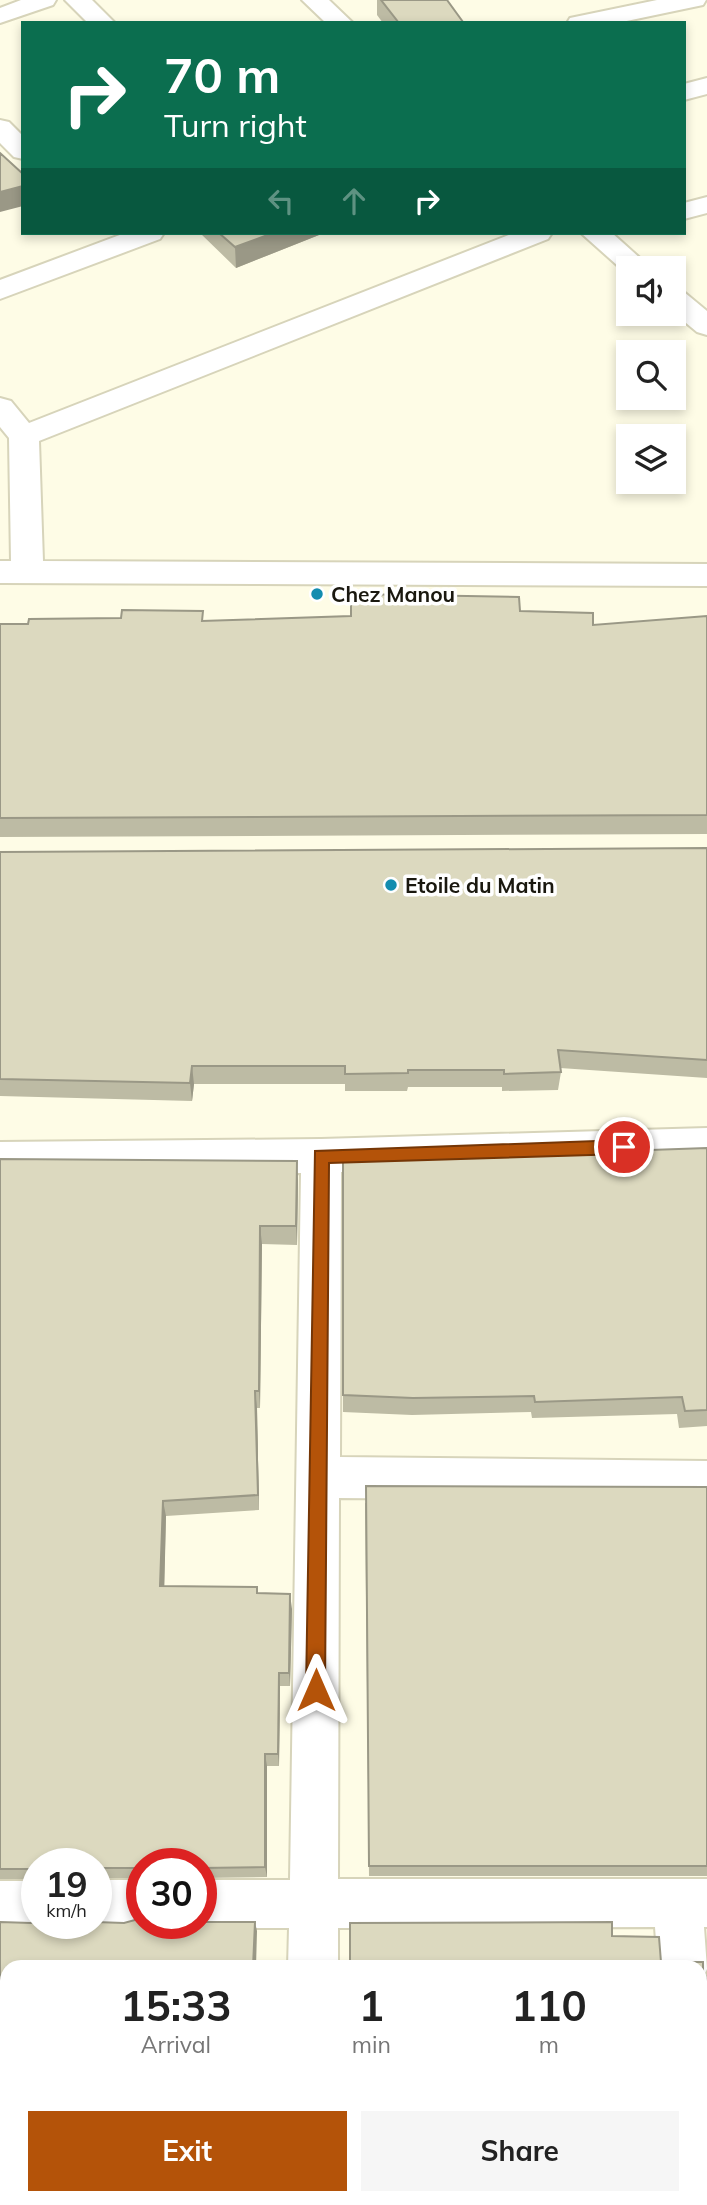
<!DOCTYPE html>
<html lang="en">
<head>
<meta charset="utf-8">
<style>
	:root { --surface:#fff; --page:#f6f6f6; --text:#222; --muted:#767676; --accent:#b45309 }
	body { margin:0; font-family:Mulish,sans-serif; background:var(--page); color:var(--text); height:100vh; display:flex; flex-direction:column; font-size:26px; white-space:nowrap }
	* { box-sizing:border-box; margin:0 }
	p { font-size:23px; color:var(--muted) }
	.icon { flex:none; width:38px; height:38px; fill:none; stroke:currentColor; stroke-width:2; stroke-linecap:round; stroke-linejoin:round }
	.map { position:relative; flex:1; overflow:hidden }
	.details { position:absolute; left:0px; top:1960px; width:707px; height:245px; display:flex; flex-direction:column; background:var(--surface); border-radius:21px 21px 0 0; box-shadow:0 4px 10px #0003 }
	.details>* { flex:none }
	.top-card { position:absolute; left:21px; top:21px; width:665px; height:214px; border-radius:0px; box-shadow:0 4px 10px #0003; background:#0b6e4f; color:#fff; overflow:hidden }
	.tools { position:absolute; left:616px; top:256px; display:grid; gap:14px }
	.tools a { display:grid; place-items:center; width:70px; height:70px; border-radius:0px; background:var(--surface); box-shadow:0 4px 10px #0003; font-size:35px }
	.speed { position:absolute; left:21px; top:1848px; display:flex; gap:14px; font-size:35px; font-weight:700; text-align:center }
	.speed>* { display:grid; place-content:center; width:91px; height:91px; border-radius:50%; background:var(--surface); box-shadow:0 4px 10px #0003; line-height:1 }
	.speed small { font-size:18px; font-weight:400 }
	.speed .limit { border:10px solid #d22; background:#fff; color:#111 }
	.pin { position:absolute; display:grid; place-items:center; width:60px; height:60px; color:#fff; margin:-30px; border:4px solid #fff; border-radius:50%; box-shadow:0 2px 7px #0007 }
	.me { position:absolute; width:77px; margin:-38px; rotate:0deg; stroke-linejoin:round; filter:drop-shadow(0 0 5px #0008) }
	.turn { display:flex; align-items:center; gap:24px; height:147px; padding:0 28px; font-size:32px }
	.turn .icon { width:91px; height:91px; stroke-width:2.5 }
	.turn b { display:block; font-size:49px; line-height:60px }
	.lanes { display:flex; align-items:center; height:66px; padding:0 28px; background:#0003; justify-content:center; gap:35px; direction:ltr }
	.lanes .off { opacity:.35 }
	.eta { display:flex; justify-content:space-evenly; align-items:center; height:119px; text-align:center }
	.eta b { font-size:42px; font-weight:700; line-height:49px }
	.primary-button { display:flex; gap:14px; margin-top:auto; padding:14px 28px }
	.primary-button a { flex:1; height:80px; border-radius:0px; background:var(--accent); color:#fff; font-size:28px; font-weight:700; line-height:80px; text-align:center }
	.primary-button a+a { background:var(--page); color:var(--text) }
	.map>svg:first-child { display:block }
</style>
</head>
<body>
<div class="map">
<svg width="707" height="2205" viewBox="0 0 707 2205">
	<rect width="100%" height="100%" fill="#fefce6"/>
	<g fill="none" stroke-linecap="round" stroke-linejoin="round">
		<defs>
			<path id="minor" d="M21,0H56L53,5L0,23V8Z
				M65,0H92L115,23H88Z
				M302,0H329L353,23H326Z
				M657,0H706L703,5L617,23H567L570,18Z
				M707,78V94L684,100V84Z
				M0,120L9,122L23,136V159L14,157L0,143Z
				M707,197V213L684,219V203Z
				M125,233H164L160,239L0,299V280Z
				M514,233H552L548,239L39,441L43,561L707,564V586L0,583V561H11L9,438L0,427V398L11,401L29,423Z
				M581,233H612L651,268H628L627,274Z
				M674,289L684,292L707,311V335L697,332L674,313Z
				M707,1128V1162L341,1172L340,1457L707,1461V1501L339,1498L338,1879H707V1927H704L707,1969L700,1984V1967H658L655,1927L338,1928V1967H288L289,1928H201L189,1923H201V1880H290L301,1173L0,1176V1142L321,1139Z
				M96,1880H142V1923H154C134,1932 104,1932 84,1923H96Z
				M0,1881H37V1923H52L37,1929H0Z
				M700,2121L707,2124V2205H680L679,2198H700Z
				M284,2198H336V2205H284Z"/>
		</defs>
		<use href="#minor" stroke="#d7d4ba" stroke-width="4"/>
		<use href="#minor" fill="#fff" fill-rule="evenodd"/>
	</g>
	<path fill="#bdbba4" d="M377,0H447L463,23H383L377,15Z
		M200,233H318L319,235L236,268Z
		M520,611L593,625L707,616V834L0,837V624L204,621Z
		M707,848V1078L560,1068L561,1072L558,1090L502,1091V1087H408L407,1091H345V1084H194L192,1101L0,1096V852Z
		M707,1148V1426L679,1428L677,1414L532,1418L531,1412L412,1415L343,1412V1395L482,1156Z
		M0,1159L298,1180L297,1245L262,1244L260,1408H257L259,1510L166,1516L164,1586L258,1593L292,1609L290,1686H280L279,1766H267V1877L201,1878V1864H142V1914L141,1911L140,1878H96V1864H37V1916L33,1911V1879H0Z
		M707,1487V1876H369L365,1503Z
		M612,1922V1936L659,1937L661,1962H703V1977L705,1978L707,1974V2091H700V1967H350V1923Z
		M558,2198H684L686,2204L707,2205H558Z"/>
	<path fill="#9a9886" d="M23,186V206L0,212V192Z
		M273,233H318L319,235L236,268L235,247Z
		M192,1066L194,1084L192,1101L190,1083Z
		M297,1161L298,1180L297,1245L296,1226Z
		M260,1226L262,1244L260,1408L259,1391Z
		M255,1391L257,1408L259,1510L258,1495Z
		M163,1501L166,1516L164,1600L160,1586Z
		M290,1594L292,1609L290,1686L289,1673Z
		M279,1673L280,1686L279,1766L278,1754Z
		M265,1754L267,1766V1877L265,1867Z
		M255,1922L257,1931L256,1967H253Z
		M54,2198H61L60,2205H54Z"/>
	<path fill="#dcd9bf" stroke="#9a9886" stroke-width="2" d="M381,0H447L463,22L399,23Z
		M0,153L23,174V186L0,192Z
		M219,233H273L235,247Z
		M351,594L519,597L520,611L593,613V625L707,616V815L0,818V624H28L29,619L121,618L122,610L203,611L202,621L351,616Z
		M707,848V1060L558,1050L561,1072L504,1074V1070H408V1073L345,1074V1066H192L190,1083L0,1079V852Z
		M707,1148V1410L685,1411L682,1397L535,1402L534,1396L413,1398L343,1395V1155L482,1152V1156Z
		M0,1159L297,1161L296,1226H260L259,1391H255L258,1495L163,1501L160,1586L257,1587V1593L290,1594L289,1673H279L278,1754H265V1867L201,1868V1864H142V1911H141L140,1868H96V1864H37V1911H33V1869H0Z
		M366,1486L707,1487V1866H369Z
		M142,1918V1923H201V1922H255L253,1967H7V2198H54V2205H0V1922L31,1923L37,1920V1923H96V1922L124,1923Z
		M612,1922V1936L659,1937L661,1962H703V1977L707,1979V2086H700V1967H350V1923Z
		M700,2178L704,2179V2192H700Z
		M351,2198H469V2205H351Z
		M562,2198H684L686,2204H707V2205H562Z"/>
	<path fill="#b45309" stroke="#753606" stroke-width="2" d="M624,1140L632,1147L624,1154L329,1163L325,1690L322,1697L316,1700L309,1697L306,1690L315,1151Z"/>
	<g fill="#138daf" stroke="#fff" stroke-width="2.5">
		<circle cx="317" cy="594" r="7"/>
		<circle cx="391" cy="885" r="7"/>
	</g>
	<g text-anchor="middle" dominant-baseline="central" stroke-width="7" stroke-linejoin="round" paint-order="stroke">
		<g font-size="21" font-weight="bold" fill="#1a180f" stroke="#fff" text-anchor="start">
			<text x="331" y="594">Chez Manou</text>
			<text x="405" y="885">Etoile du Matin</text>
		</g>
	</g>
</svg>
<div class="tools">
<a><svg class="icon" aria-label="sound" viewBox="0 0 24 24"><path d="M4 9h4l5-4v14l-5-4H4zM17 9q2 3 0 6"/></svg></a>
<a><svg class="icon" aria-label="search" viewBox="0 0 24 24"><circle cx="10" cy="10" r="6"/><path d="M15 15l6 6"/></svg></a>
<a><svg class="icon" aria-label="layers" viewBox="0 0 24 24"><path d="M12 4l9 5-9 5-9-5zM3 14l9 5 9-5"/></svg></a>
</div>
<div class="speed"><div>19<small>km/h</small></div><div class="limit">30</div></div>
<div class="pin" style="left:624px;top:1147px;background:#d93025"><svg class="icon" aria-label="arrive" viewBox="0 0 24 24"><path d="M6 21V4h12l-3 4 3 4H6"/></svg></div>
<svg class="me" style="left:316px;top:1690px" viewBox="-20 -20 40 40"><path d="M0-17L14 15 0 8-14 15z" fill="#b45309" stroke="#fff" stroke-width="4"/></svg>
<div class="top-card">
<div class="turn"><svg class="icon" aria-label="right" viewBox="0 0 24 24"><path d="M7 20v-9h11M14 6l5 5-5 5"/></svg><div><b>70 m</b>Turn right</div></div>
<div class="lanes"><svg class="icon off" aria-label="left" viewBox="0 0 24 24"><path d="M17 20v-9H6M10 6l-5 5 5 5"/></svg><svg class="icon off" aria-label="ahead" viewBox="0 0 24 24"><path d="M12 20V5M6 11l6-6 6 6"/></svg><svg class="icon" aria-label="right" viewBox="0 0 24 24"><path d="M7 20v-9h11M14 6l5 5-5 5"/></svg></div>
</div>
<section class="details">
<div class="eta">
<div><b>15:33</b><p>Arrival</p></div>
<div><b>1</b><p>min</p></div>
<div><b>110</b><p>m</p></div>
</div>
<div class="primary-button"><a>Exit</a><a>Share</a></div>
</section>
</div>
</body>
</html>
